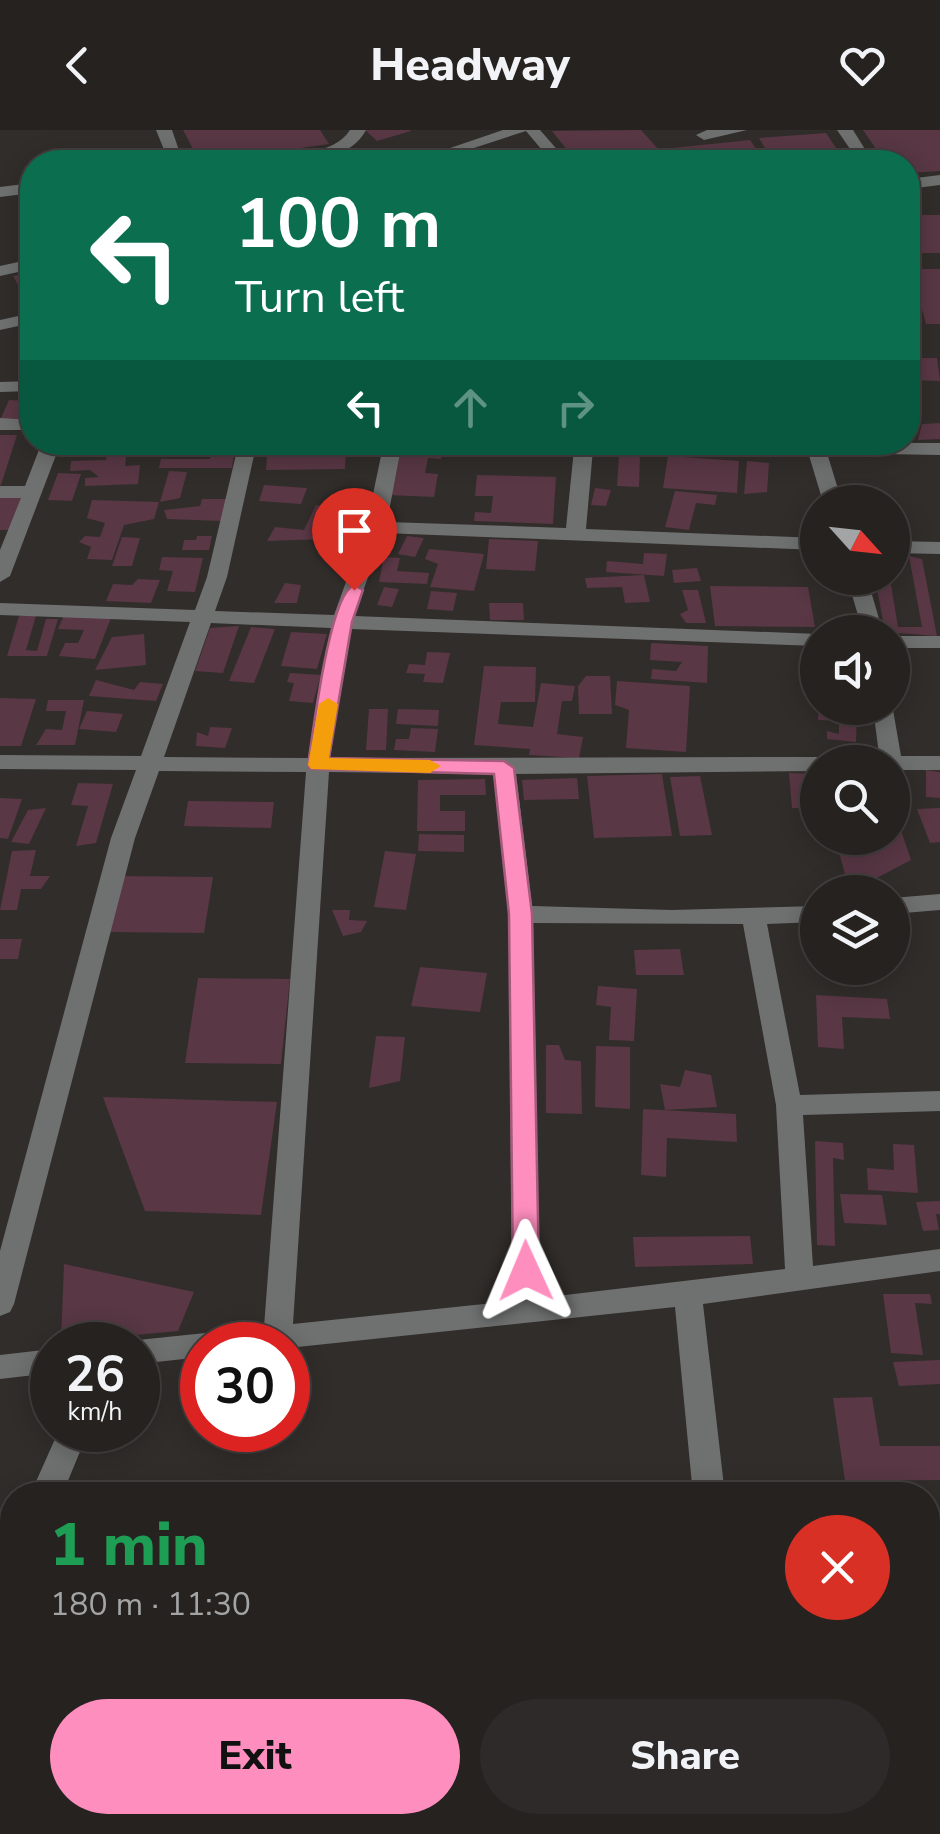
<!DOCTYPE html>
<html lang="en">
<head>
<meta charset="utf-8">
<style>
	:root { --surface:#252220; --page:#2d2a29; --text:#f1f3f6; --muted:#a3a4a5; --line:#423f3e; --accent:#fe8ebe }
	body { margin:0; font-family:"Nunito Sans",sans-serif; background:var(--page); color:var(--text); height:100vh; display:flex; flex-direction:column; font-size:38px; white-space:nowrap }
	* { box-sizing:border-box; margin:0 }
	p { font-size:32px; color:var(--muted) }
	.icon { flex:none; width:55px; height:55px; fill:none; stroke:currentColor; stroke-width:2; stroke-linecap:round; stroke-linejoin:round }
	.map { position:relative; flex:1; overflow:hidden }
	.side { position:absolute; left:0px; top:1352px; width:940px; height:352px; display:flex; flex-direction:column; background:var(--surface); border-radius:40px 40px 0 0; box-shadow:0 5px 25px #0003,0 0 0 2px var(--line) }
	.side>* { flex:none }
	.banner { position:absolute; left:20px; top:20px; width:900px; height:305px; border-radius:40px; box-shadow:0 5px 25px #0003,0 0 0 2px var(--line); background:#0b6e4f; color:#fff; overflow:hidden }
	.needle { width:65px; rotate:117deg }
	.tools { position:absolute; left:800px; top:355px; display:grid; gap:20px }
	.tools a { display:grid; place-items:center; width:110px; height:110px; border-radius:50%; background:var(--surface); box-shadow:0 5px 25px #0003,0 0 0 2px var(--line); font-size:50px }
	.speed { position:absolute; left:30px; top:1192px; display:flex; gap:20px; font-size:50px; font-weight:700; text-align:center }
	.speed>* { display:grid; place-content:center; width:130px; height:130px; border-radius:50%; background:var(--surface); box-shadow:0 5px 25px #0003,0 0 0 2px var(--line); line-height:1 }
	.speed small { font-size:25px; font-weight:400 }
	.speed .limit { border:15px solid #d22; background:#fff; color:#111 }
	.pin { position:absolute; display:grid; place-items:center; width:85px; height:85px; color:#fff; margin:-102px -42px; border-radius:50% 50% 50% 0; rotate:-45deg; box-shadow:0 0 10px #0007 }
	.pin .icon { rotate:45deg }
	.me { position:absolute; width:110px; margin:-55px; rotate:359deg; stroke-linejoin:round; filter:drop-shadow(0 0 8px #0008) }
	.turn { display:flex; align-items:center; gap:35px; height:210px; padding:0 50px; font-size:45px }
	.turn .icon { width:130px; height:130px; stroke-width:2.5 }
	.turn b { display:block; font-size:70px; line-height:85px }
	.lanes { display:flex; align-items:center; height:95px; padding:0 50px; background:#0003; justify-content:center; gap:50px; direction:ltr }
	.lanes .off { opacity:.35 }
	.round { display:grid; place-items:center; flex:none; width:105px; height:105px; border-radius:52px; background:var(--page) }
	.overview { display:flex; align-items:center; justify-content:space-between; height:170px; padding:0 50px }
	h1 { font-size:60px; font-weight:800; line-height:75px; color:#1e9e55 }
	.primary-button { display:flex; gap:20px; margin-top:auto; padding:20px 50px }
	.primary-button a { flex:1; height:115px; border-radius:60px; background:var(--accent); color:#111; font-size:40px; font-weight:800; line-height:115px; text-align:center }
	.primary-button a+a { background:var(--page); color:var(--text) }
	header { display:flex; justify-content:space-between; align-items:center; height:130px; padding:0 50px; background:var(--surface); font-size:45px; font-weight:800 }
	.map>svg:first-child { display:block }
</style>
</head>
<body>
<header><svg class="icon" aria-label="back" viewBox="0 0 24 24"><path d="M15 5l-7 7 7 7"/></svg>Headway<svg class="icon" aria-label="heart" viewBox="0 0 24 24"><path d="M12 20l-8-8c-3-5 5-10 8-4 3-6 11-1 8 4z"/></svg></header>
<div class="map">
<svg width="940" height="1704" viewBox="0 0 940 1704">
	<rect width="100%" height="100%" fill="#312d2a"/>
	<path fill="#593745" d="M183,0H320L329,14L200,32Z
		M365,0H410L411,1L377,11Z
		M641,0L670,32H577L552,1Z
		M863,0H940V41L908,43V32H885Z
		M826,3L841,25L772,30L759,8Z
		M750,10L765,31L682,32L672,18Z
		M533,24L535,29L509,32H484L482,27Z
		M32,74V119H31L23,75Z
		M908,85H940V123H908Z
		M911,139H940V194H926Z
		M32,143V168L26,169L13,146Z
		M908,228H937L940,251L908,250Z
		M9,270L32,271V291L0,290Z
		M940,293V309L918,310L922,294Z
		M0,305H17L1,355H0Z
		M268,312H346L345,339L266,340Z
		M235,316L232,338H159L161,329H210L213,317Z
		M400,316L443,319L441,329L428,328L425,343L438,344L434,367L389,365Z
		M127,321L125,336L140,335L138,354L85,356V348L99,347L90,340L70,341L71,331L106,330L107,322Z
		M619,326L640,327L639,357L617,356Z
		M668,326L739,331L737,363L663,358Z
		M747,331L769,333L767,362L744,364Z
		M169,341L187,342L180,368L160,372Z
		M58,343L81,344L72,371L48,370Z
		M477,345L556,347L553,394L474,391L475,382L491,383L493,366H475Z
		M264,355L307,358L301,374L259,371Z
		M595,358L611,360L606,376L591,375Z
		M675,361L717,365L715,375L696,373L689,400L665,397Z
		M0,365L26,366L12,400H0Z
		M202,369H228L222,391L167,389L164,380L200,376Z
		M92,370L159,372L154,389L124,395L112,430L87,429L91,417L79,412L85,406L100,407L105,393L87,388Z
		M316,375L339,377L325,409L267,411L275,397L304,400Z
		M197,406H212L209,420H182L184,410H196Z
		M407,406L424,408L415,427L398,424Z
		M122,407L140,408L132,436H112Z
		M489,409L538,411L535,441L486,439Z
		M429,419L484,424L474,461L430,457L438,434L425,429Z
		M644,423L667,424L664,446L606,442L607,431L643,434Z
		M909,426L922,429L937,506L885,502L875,448H890L898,497H922Z
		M162,427L203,428L195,462L167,461L173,441L159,440Z
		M384,427L400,428L397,441L429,443L427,454L379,452Z
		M697,438L701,451L674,453L672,440Z
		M644,445L650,472L625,473L622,457L587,458L585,448Z
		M138,449L160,450L151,473L106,471L113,454L132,455Z
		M285,453L301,455L297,473H274Z
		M710,456L808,457L815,497L715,496Z
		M384,457L399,459L392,477L377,475Z
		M682,460H698L706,493H686L680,484L688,480Z
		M431,461L457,463L453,481L427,479Z
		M489,473H523L524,490H490Z
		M64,485L111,488L95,529L59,526L65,513H78L84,500L58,499Z
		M19,486H36L26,520L37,521L46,489H58L47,526H7Z
		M239,496L223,543L195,541L210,498Z
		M251,497L275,499L254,553L229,551Z
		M291,502L327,504L317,539L281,536Z
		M144,504L146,535L95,540L112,507Z
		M651,513L708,516L707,553L651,549L652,539L676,541L682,532L650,530Z
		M427,522L450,523L443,553L423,552L425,544L406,543L409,534L425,535Z
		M484,536L536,537L535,572H501L498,594L533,597L541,553L575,556L572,571H562L557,604L583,607L579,628L529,625L530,619L474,615Z
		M290,543L321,545L313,573L289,571L294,553L287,552Z
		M586,546H610L612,584H579L578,556Z
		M96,550L134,560L140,552L163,554L156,571L89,566Z
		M617,551L690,556L686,622L626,618L629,580L615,575Z
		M0,568L36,569L21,616H0Z
		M48,570H84L75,615H36L46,599L62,600L66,581H46Z
		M819,578H857L856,612L827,609V601L839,604V591L818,590Z
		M369,579H388L386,620H366Z
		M398,579L439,580L438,596L396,594Z
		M87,581L123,584L116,602L79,599Z
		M210,597L232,598L225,618L196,616L197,602L208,606Z
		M411,598L438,599L435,622L394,620L396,609H409Z
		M926,640L940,642V668L926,667Z
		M789,643L814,644L818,679L792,678Z
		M662,644L672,706L594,708L587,646Z
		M700,646L712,705L680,706L670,647Z
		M577,648L579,669L524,670L522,650Z
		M485,649L486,665H440V681H465V701H417L418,650Z
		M78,653L113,654L96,713L76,716L88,676L71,675Z
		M0,668L22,669L8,709L0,708Z
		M188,671L274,672L271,698L184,696Z
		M892,674L911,730L850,762L835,708H892Z
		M46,678L29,714L11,712L28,680Z
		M940,678V712L930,713L917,679Z
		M419,704L464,705V722L418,721Z
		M36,720L30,746H50L41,759H21L17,780H0L12,721Z
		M385,721L416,724L406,780L374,777Z
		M117,746L213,747L204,803L105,802Z
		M332,780H350L349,790L367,791L361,802L343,806Z
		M0,809H22L18,829H0Z
		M680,819L684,845H636L634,820Z
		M420,837L487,843L480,882L411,876Z
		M198,848L290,849L281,934L185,933Z
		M598,856L637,859L634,911L609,910L611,877L596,875Z
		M816,865L887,869L890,889L842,887L844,919L818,917Z
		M376,906L405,907L400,951L369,958Z
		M546,915H559L565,930L581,931L582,984L546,983Z
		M596,916L630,917V979L595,977Z
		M685,940L711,945L717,977L665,980L660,954L680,957Z
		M103,967L277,972L261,1085L145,1081Z
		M643,979L736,984L737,1012L667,1008L666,1047L641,1045Z
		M815,1011L843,1013L844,1030L833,1028L835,1116L817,1115Z
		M893,1014L914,1015L918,1063L868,1060L867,1038L894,1040Z
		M840,1064L882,1065L887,1095L844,1093Z
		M940,1071V1084H936L939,1100L923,1101L916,1072Z
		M750,1106L753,1134L635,1137L633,1107Z
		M64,1134L194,1162L178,1201L61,1212Z
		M883,1164H930L932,1174L915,1173L923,1225L891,1223Z
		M940,1230V1254L899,1256L893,1232Z
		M872,1267L880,1316H940V1350L845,1351L833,1268Z
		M911,1354L913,1365H853L851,1355Z"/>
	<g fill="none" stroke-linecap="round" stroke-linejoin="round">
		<path fill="#6f7170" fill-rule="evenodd" d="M156,0H172L183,32H169Z
			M350,0H366C346,39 276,34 239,32L247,27C277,25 333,28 350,0Z
			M503,0H540L568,32H552L526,1L431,32H409Z
			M707,0H747L704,10L696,5Z
			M837,0H853L873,32H859Z
			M940,45V55L908,59V49Z
			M32,53V63L0,67V57Z
			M32,129V139L0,146V136Z
			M32,183V193L0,200V190Z
			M32,251V261L0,262V252Z
			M0,288L32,290V300H0Z
			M42,312H61L10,446L0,452V420L21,368H0V356H25Z
			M239,312H257L227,447L215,481L334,485L366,397L384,312H402L387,392L566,398L574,319L517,318L508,312L940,313V325L827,323L842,372H823L808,322L593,319L586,399L818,408V420L384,403L354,486L818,504V516L351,499L330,628L818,627L828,632H818V641L516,644L532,776L672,780L818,776V792L767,794L800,965L940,961V981L803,985L813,1136L940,1119V1141L703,1174L725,1365H693L675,1177L288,1218V1215H202V1227L138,1234V1215H127L138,1210L264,1197L306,642L159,641L135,708L14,1174L10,1182L0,1186V1121L111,708L136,640L0,639V625L141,626L190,492L0,485V473L195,480L207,447ZM211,493L331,498L308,628L164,627ZM329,642L494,644L509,784L512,1171L293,1194ZM533,793L743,794L776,975L785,1139L540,1168Z
			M892,411L940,412V424L892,423Z
			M847,448H867L883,502H863Z
			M892,506H940V518H892Z
			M892,574L901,626H940V640H892V632H880L873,578H892Z
			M940,764V780L892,784V768Z
			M52,1219V1243L0,1249V1225Z
			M59,1300H89L62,1365H30Z
			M12,1429V1480L0,1487V1434Z
			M940,1454V1484L928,1485V1455Z
			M625,1692H659V1704H625Z"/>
	</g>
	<path fill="#fe8ebe" stroke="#a55c7c" stroke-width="2.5" d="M354,455L363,460L352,492L329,628L504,631L514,638L532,784L539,1141L535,1149L526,1152L517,1149L513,1141L509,784L494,644L311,639L308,635C313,604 329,464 354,455Z"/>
	<path fill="#f59e0b" d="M328,568L338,574L329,628L430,630L441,636L430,643L311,639L308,635L319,574Z"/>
</svg>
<div class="tools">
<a><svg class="needle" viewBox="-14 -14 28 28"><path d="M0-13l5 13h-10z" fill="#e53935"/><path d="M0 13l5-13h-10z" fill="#a3a4a5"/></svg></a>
<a><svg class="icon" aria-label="sound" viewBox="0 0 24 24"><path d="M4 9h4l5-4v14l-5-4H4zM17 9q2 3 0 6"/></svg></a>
<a><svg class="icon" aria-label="search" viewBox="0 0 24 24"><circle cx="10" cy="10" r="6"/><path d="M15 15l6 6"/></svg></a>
<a><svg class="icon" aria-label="layers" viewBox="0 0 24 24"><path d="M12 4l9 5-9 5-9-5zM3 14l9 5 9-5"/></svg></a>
</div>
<div class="speed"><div>26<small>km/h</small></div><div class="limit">30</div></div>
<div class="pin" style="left:354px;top:460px;background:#d93025"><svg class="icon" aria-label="arrive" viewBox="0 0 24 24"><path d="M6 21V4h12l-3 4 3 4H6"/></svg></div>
<svg class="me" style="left:526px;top:1141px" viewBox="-20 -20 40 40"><path d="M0-17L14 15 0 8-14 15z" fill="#fe8ebe" stroke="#fff" stroke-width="4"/></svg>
<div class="banner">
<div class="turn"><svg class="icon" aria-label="left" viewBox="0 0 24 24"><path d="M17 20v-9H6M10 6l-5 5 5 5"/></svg><div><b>100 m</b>Turn left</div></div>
<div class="lanes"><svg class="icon" aria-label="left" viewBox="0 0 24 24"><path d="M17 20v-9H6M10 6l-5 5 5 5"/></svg><svg class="icon off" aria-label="ahead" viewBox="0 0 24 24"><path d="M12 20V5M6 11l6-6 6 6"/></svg><svg class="icon off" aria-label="right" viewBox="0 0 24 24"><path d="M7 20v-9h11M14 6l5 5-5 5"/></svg></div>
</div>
<section class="side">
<div class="overview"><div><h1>1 min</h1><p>180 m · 11:30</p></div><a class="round" style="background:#d93025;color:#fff"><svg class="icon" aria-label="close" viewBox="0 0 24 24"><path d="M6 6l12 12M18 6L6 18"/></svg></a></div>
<div class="primary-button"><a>Exit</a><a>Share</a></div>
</section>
</div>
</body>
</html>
